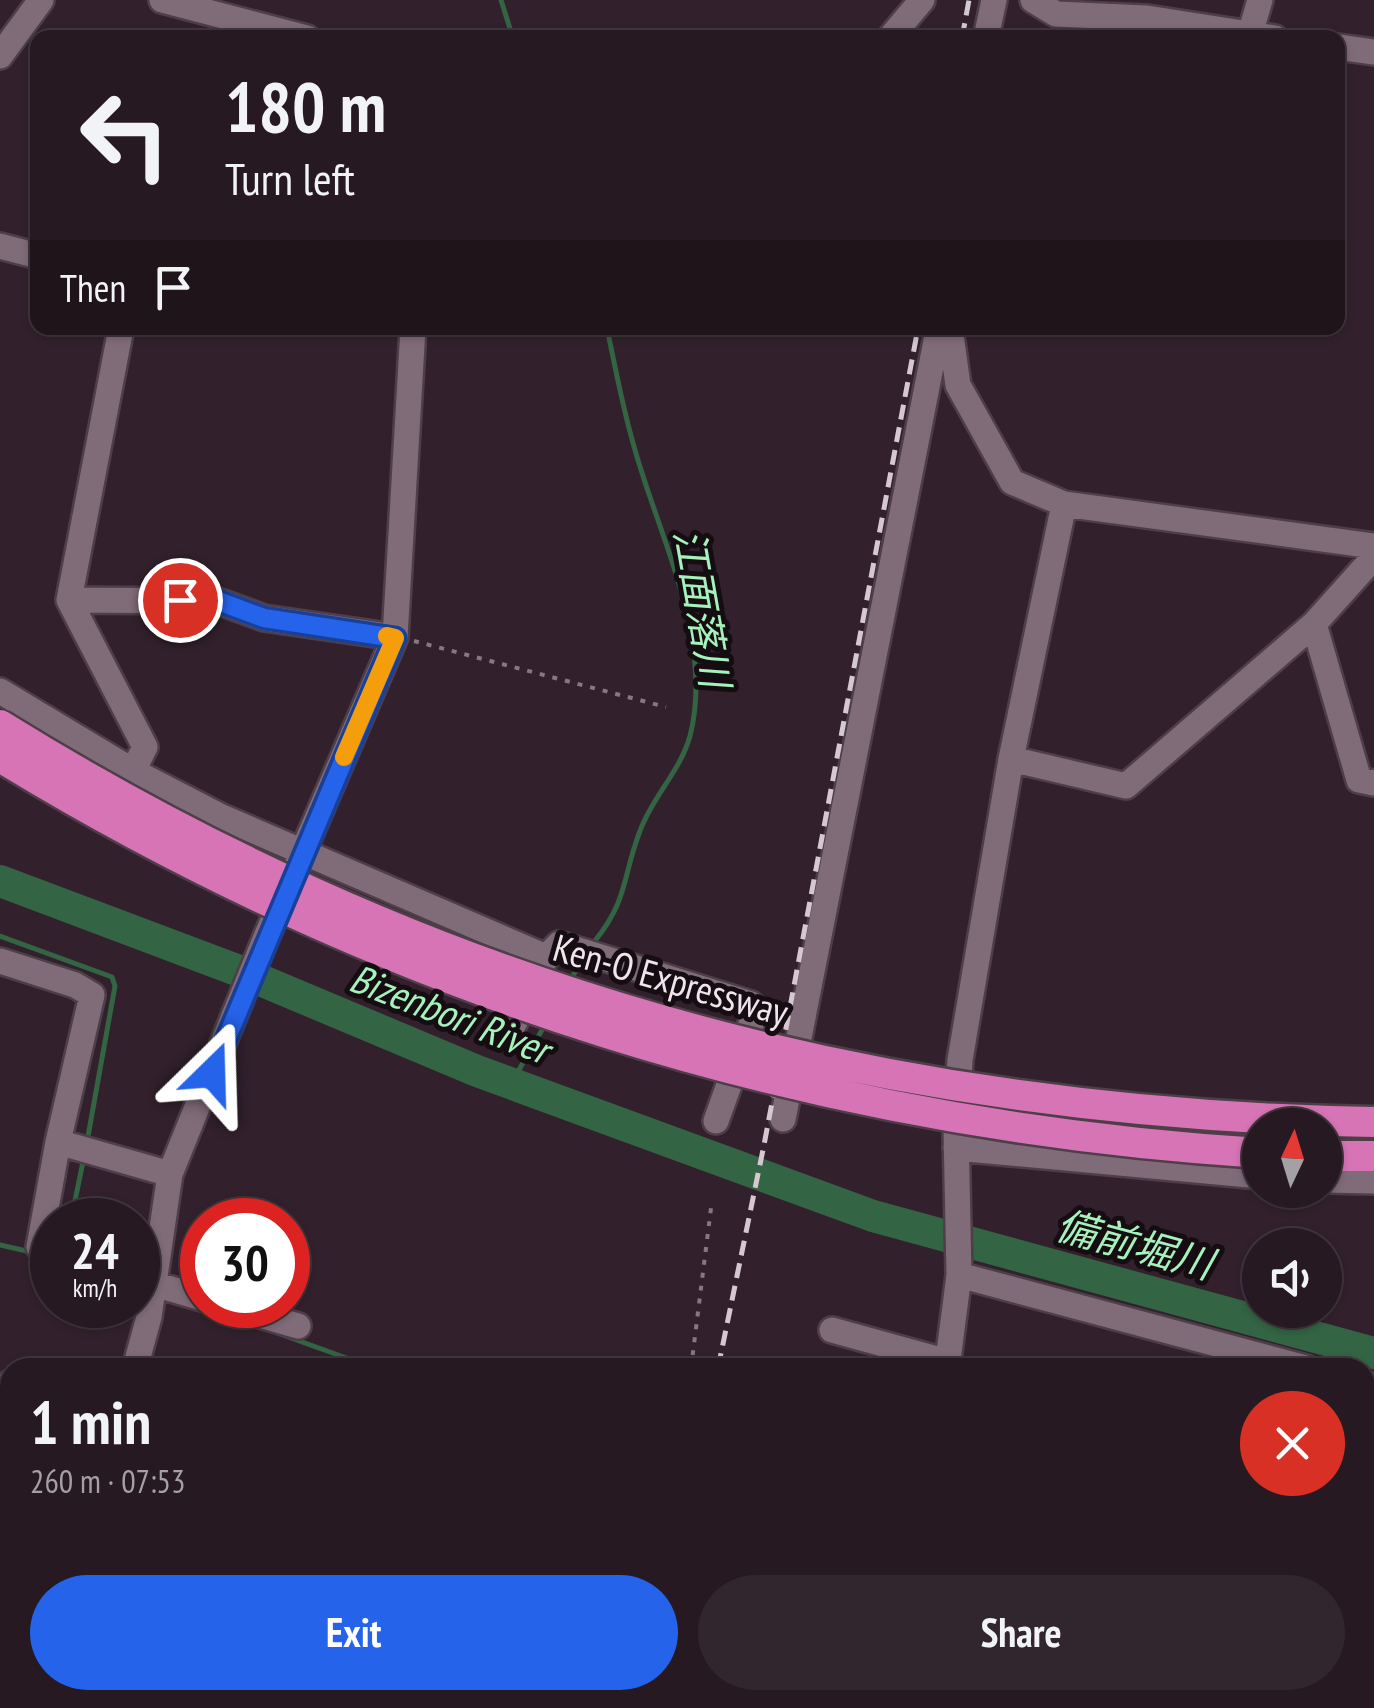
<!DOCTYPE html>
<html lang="en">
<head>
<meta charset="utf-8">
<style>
	:root { --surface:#261921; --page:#32262e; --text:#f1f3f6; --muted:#a4a0a5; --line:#42383f; --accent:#2563eb }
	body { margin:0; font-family:"PT Sans Narrow","Noto Sans JP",sans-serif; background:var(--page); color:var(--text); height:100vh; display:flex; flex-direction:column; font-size:38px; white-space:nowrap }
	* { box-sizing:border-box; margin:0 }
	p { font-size:32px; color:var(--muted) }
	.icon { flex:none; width:55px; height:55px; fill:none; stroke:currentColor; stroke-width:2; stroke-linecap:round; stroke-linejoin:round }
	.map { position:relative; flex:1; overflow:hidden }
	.panel { position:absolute; left:0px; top:1358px; width:1375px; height:352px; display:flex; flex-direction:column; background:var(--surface); border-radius:30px 30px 0 0; box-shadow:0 2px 8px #0004,0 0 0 2px var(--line) }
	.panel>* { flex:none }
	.guide { position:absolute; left:30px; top:30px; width:1315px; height:305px; border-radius:20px; box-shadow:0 2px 8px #0004,0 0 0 2px var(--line); background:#261921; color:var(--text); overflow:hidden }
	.needle { width:65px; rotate:4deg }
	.tools { position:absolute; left:1242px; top:1108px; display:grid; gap:20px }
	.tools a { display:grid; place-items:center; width:100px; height:100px; border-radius:50%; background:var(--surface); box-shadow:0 2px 8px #0004,0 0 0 2px var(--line); font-size:50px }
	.speed { position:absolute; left:30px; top:1198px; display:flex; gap:20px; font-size:50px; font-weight:700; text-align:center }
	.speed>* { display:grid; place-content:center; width:130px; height:130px; border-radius:50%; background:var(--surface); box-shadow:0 2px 8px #0004,0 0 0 2px var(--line); line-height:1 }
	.speed small { font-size:25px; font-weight:400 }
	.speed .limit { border:15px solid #d22; background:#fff; color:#111 }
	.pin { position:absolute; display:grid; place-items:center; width:85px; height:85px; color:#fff; margin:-42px; border:5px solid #fff; border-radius:50%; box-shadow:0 2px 10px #0007 }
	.me { position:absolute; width:110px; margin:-55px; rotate:22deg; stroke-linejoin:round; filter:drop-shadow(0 0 8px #0008) }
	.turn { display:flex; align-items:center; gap:35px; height:210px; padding:0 30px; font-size:45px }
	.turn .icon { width:130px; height:130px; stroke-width:2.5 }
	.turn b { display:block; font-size:70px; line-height:85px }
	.then { display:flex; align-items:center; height:95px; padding:0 30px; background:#0003; gap:20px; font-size:38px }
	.round { display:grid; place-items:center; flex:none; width:105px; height:105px; border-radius:52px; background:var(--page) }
	.summary { display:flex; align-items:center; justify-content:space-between; height:170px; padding:0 30px }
	h1 { font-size:60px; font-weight:700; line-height:75px }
	.action { display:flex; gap:20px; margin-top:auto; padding:20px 30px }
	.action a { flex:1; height:115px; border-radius:60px; background:var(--accent); color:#fff; font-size:40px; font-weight:700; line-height:115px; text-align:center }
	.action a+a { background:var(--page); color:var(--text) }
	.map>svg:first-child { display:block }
</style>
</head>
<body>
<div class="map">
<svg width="1374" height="1708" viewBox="0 0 1374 1708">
	<rect width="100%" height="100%" fill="#32212c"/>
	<path fill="#336443" d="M1173,1700H1318L1325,1708H1177Z"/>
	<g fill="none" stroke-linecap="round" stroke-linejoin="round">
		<path stroke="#336443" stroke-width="5" d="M501,0L513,38
			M0,936L112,977L115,986L87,1142
			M594,942C629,899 622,877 640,831C652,797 680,772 690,736C712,650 669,557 643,476C627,428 617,377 607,328
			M571,979L582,960
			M512,1082L546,1023
			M71,1220L84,1157
			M0,1245L31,1252
			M269,1330L374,1368
			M1365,1659L1374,1669"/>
		<path stroke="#336443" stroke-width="32" d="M0,881L234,969L477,1071L873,1216L1374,1353"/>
		<defs>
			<path id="minor" d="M162,0L307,38
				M1033,0L1056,14L1147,18L1275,38
				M1250,34L1260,0
				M890,38L922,0
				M986,38L994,0
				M1338,47L1374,52
				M0,56L41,0
				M0,246L38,256
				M121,328L69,600L145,747L126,785
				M950,328L958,385L1012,482L1064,504L1374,546
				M69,600L218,601L264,618L395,637L413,328
				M1314,624L1359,780L1374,783
				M0,691L133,771L222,817L546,957
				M1011,759L1126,786L1314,624L1374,557
				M0,961L75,985L92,995L58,1142L170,1174
				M509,1034L546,957L559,944L751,1004L756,1010L716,1121
				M783,1119L937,336L943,328
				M956,1148L1260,1176
				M1325,1180L1374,1181
				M39,1247L58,1142
				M959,1275L1306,1368
				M154,1284L202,1298
				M226,1305L298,1326
				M832,1330L948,1362
				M135,1368L149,1317L170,1174L266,937L395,637
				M947,1368L959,1275L956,1129L960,1060L1011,759L1064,504
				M1365,1384L1374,1387
				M0,1418L10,1383
				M0,1657L10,1648
				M144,1700L169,1708
				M1119,1700L1123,1708
				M193,1708L194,1700
				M625,1708L627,1700
				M870,1708L873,1700
				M1009,1708L1022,1700"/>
			<path id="highway" d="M1325,1156H1374"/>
		</defs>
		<use href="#minor" stroke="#4d3e48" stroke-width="30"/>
		<use href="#highway" stroke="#4d3e48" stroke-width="35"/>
		<path stroke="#867780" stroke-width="4" stroke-dasharray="5 8" stroke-linecap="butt" d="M414,641L666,707
			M691,1368L711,1208
			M1365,1645L1374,1656
			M1365,1674L1374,1685"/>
		<use href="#minor" stroke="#806b78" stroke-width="25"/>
		<use href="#highway" stroke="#d774b6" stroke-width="30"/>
		<path stroke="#d6c8d1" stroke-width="5" stroke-dasharray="15 8" stroke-linecap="butt" d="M962,38L969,0
			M718,1368L764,1145L918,328
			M643,1708L644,1700"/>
		<defs>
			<path id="highway-bridge" d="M0,725C425,989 875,1114 1374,1122
				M0,757C384,992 811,1125 1260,1153"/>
		</defs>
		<use href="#highway-bridge" stroke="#4d3e48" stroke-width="35" stroke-linecap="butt"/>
		<use href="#highway-bridge" stroke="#d774b6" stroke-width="30"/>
	</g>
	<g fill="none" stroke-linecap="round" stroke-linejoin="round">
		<defs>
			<path id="route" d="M180,600L218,601L264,618L395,638L212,1073"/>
		</defs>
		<use href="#route" stroke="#184099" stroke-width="25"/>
		<use href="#route" stroke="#2563eb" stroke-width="18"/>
		<path stroke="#f59e0b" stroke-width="18" d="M344,757L395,638L387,636"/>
	</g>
	<g text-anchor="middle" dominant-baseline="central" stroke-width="10" stroke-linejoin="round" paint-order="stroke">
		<g font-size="38" fill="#f1e4ec" stroke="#150d12">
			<text transform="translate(671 979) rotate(16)">Ken-O Expressway</text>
		</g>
		<g font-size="40" font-style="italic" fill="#a6f2bc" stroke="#150d12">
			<text transform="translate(703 608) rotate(80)">江面落川</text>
			<text transform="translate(450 1013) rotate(21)">Bizenbori River</text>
			<text transform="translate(1135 1244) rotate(15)">備前堀川</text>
		</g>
	</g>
</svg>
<div class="tools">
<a><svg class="needle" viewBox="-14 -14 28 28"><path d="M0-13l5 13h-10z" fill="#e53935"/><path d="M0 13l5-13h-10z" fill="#a4a0a5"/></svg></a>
<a><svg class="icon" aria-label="sound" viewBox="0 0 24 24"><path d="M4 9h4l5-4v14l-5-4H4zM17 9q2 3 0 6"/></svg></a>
</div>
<div class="speed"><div>24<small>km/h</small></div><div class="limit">30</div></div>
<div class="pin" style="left:180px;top:600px;background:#d93025"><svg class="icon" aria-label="arrive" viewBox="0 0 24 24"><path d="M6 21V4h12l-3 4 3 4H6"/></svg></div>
<svg class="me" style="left:212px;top:1073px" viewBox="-20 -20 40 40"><path d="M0-17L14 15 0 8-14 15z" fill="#2563eb" stroke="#fff" stroke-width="4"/></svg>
<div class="guide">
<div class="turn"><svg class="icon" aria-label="left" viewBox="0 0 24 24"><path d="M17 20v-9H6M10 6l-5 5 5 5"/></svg><div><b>180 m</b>Turn left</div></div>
<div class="then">Then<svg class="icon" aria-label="arrive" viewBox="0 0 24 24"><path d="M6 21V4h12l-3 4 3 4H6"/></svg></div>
</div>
<section class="panel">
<div class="summary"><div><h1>1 min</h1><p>260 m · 07:53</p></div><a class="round" style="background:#d93025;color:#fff"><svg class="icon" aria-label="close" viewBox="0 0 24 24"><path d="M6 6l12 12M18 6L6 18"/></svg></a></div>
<div class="action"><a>Exit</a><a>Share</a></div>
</section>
</div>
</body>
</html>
